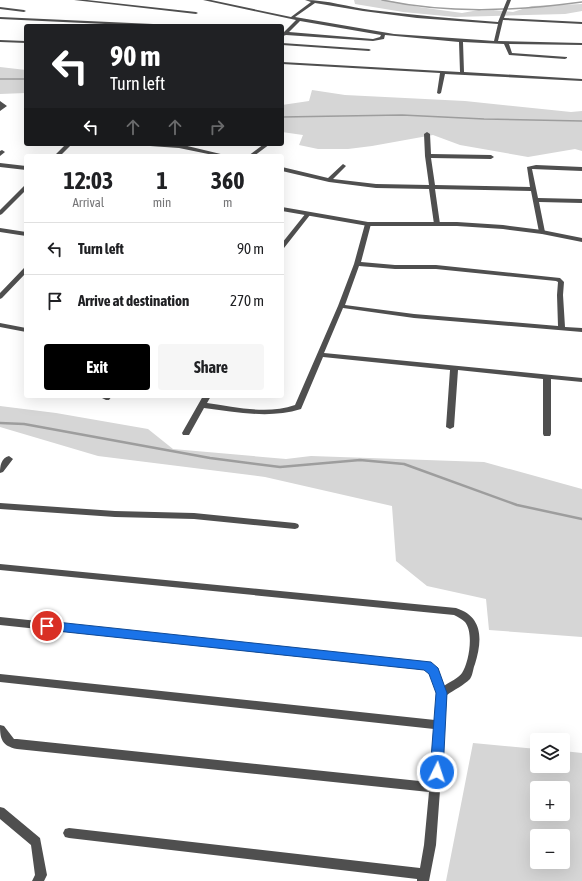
<!DOCTYPE html>
<html lang="en">
<head>
<meta charset="utf-8">
<style>
	:root { --surface:#fff; --page:#f6f6f6; --text:#202124; --muted:#757577; --line:#e0e0e0; --accent:#000 }
	body { margin:0; font-family:"Asap Condensed",sans-serif; background:var(--page); color:var(--text); height:100vh; display:flex; flex-direction:column; font-size:15px; white-space:nowrap }
	* { box-sizing:border-box; margin:0 }
	p { font-size:13px; color:var(--muted) }
	.icon { flex:none; width:22px; height:22px; fill:none; stroke:currentColor; stroke-width:2; stroke-linecap:round; stroke-linejoin:round }
	.map { position:relative; flex:1; overflow:hidden }
	.sheet { position:absolute; left:24px; top:154px; width:260px; height:244px; display:flex; flex-direction:column; background:var(--surface); border-radius:4px; box-shadow:0 4px 16px #0002 }
	.sheet>* { flex:none }
	.top-card { position:absolute; left:24px; top:24px; width:260px; height:122px; border-radius:4px; box-shadow:0 4px 16px #0002; background:#202124; color:#fff; overflow:hidden }
	.fabs { position:absolute; left:530px; top:733px; display:grid; gap:8px }
	.fabs a { display:grid; place-items:center; width:40px; height:40px; border-radius:4px; background:var(--surface); box-shadow:0 4px 16px #0002; font-size:20px }
	.pin { position:absolute; display:grid; place-items:center; width:34px; height:34px; color:#fff; margin:-17px; border:2px solid #fff; border-radius:50%; box-shadow:0 1px 4px #0007 }
	.me { position:absolute; width:44px; margin:-22px; rotate:4deg; stroke-linejoin:round; filter:drop-shadow(0 0 3px #0008) }
	.turn { display:flex; align-items:center; gap:14px; height:84px; padding:0 20px; font-size:18px }
	.turn .icon { width:52px; height:52px; stroke-width:2.5 }
	.turn b { display:block; font-size:28px; line-height:34px }
	.lanes { display:flex; align-items:center; height:38px; padding:0 20px; background:#0003; justify-content:center; gap:20px; direction:ltr }
	.lanes .off { opacity:.35 }
	.eta { display:flex; justify-content:space-evenly; align-items:center; height:68px; text-align:center }
	.eta b { font-size:24px; font-weight:700; line-height:28px }
	.cta { display:flex; gap:8px; margin-top:auto; padding:8px 20px }
	.cta a { flex:1; height:46px; border-radius:4px; background:var(--accent); color:#fff; font-size:16px; font-weight:700; line-height:46px; text-align:center }
	.cta a+a { background:var(--page); color:var(--text) }
	ul { padding:0; list-style:none }
	li { display:flex; align-items:center; gap:12px; height:52px; padding:0 20px; border-top:1px solid var(--line) }
	li div { flex:1 }
	li b { display:block; font-size:15px }
	li em { font-style:normal }
	.map>svg:first-child { display:block }
</style>
</head>
<body>
<div class="map">
<svg width="582" height="881" viewBox="0 0 582 881">
	<rect width="100%" height="100%" fill="#fff"/>
	<path fill="#d6d6d6" fill-rule="evenodd" d="M354,0H386L419,7L462,13L484,9L513,12L532,6L582,4V11L565,14L455,17L403,12L355,4Z
		M0,67L26,70V93L0,94Z
		M312,90L345,95L465,101L571,112L582,111V151L575,149L528,157L460,145L433,135L372,146L348,149H318L299,145L303,135L282,132V105L309,101Z
		M0,406L56,413L148,429L173,449L286,459L311,456L484,462L582,489V637L489,630L486,599L427,586L396,561L392,506L265,477L98,456L0,427Z
		M473,743L537,749V766H563V751L582,753V881H446ZM537,788H563V814H537ZM537,836H563V862H537Z"/>
	<g fill="none" stroke-linecap="round" stroke-linejoin="round">
		<path stroke="#9d9d9d" stroke-width="1.5" d="M382,0C449,14 514,11 582,2
			M0,79H26
			M282,117L402,115L484,119L582,121"/>
		<path stroke="#9d9d9d" stroke-width="2.5" d="M0,423L24,424L210,458L280,467L360,460L404,464L517,505L582,519"/>
		<path fill="#4f4f4f" fill-rule="evenodd" d="M74,0H87L196,12L198,13L196,14Z
			M203,0H211L291,17L311,2L305,0C327,0 349,7 371,10C413,15 456,19 498,22L507,0H511L504,18L582,22V24L503,20L498,41L582,43V45L509,44L512,53L567,57V58L565,59L509,55L504,44L463,42L464,72L582,79V81L445,74L441,93L439,94L437,93L440,73L282,64V62L460,72L459,42L385,35L384,39L373,41L286,35L283,36L282,32H284L296,20ZM315,3L363,11L417,18L498,24L494,41L481,40L394,34L295,17ZM300,21L381,35L380,37L373,39L289,32Z
			M0,7L24,10L26,11L24,12L0,9Z
			M0,17L175,25L177,26H147L0,19Z
			M0,40L26,41V43L0,42Z
			M282,43L369,49L371,50L369,51L282,45Z
			M0,101L7,106L0,111Z
			M427,132L430,134L431,154L491,155L494,157L491,159L431,158L435,185L530,187L527,167L536,165L582,167V171L532,169L538,198L582,199V203L539,202L545,232L542,234L539,232L531,191L435,189L440,224L437,226L434,224L429,189L376,188L329,182L282,171V167L328,178L343,164L346,166L333,179L376,184L429,185L425,156L424,134Z
			M66,144H72L60,156H54Z
			M147,144H179L229,156H218L179,148L150,146Z
			M264,144H270L254,156H248Z
			M0,151L2,150L5,152L0,156Z
			M26,185V190L2,214L0,215V210L24,186Z
			M308,212L310,213V215L284,248L282,249V243L306,213Z
			M368,222L371,224L361,262L395,265H436L560,278L564,282L563,295L565,327L582,328V332L414,318L343,308L324,353L582,378V382L551,379V434L550,436H544L543,434V379L458,370L454,427L450,429L446,427L450,370L323,357L301,409C269,419 237,412 204,408L189,435H183L182,433L203,396H211L207,403C235,407 267,415 295,405L338,306L354,264L365,224ZM359,266L395,269H436L556,281L558,282L557,295L558,326L414,314L345,305Z
			M0,228L26,232V236L0,232Z
			M26,267V273L2,298L0,299V293L24,268Z
			M0,323L26,328V332L0,327Z
			M104,396H112L109,400H106L102,398Z
			M9,456L13,459L3,472L0,473C0,466 1,458 9,456Z
			M0,503L115,511L194,513L295,523L298,524L299,526L298,528L295,529L194,519L115,517L0,509Z
			M0,564L456,608C484,617 482,641 475,664C473,668 473,675 470,679C464,685 454,690 447,695L436,845L429,881H417V879L69,838L65,837L63,833L65,829L69,828L420,868L424,845L429,792L17,749C2,746 0,739 0,725L4,726L14,739H17L429,782L434,729L0,682V674L435,720C436,704 440,681 425,670L0,625V617L427,662L438,668L444,686C449,682 459,678 462,673C469,662 474,633 465,622C462,619 458,617 454,615L0,570Z
			M0,807L4,808L40,838L47,875L44,881H32L35,875L31,845L0,819Z"/>
		<path fill="#4f4f4f" fill-rule="evenodd" d="M0,163L26,166V170L0,167Z
			M282,207L368,222H457L503,225L542,230L582,238V242L542,234L503,229L457,226H368L282,211Z"/>
	</g>
	<path fill="#1a73e8" stroke="#114b97" d="M47,621L431,662L438,668L447,693L443,772L441,776L437,778L432,776L430,772L436,693L429,674L424,670L47,630L44,629L42,626L44,623Z"/>
</svg>
<div class="fabs">
<a><svg class="icon" aria-label="layers" viewBox="0 0 24 24"><path d="M12 4l9 5-9 5-9-5zM3 14l9 5 9-5"/></svg></a>
<a>+</a>
<a>−</a>
</div>
<div class="pin" style="left:47px;top:626px;background:#d93025"><svg class="icon" aria-label="arrive" viewBox="0 0 24 24"><path d="M6 21V4h12l-3 4 3 4H6"/></svg></div>
<svg class="me" style="left:437px;top:772px" viewBox="-20 -20 40 40"><circle r="17" fill="#1a73e8" stroke="#fff" stroke-width="3"/><path d="M0-11L8 9 0 5-8 9z" fill="#fff"/></svg>
<div class="top-card">
<div class="turn"><svg class="icon" aria-label="left" viewBox="0 0 24 24"><path d="M17 20v-9H6M10 6l-5 5 5 5"/></svg><div><b>90 m</b>Turn left</div></div>
<div class="lanes"><svg class="icon" aria-label="left" viewBox="0 0 24 24"><path d="M17 20v-9H6M10 6l-5 5 5 5"/></svg><svg class="icon off" aria-label="ahead" viewBox="0 0 24 24"><path d="M12 20V5M6 11l6-6 6 6"/></svg><svg class="icon off" aria-label="ahead" viewBox="0 0 24 24"><path d="M12 20V5M6 11l6-6 6 6"/></svg><svg class="icon off" aria-label="right" viewBox="0 0 24 24"><path d="M7 20v-9h11M14 6l5 5-5 5"/></svg></div>
</div>
<section class="sheet">
<div class="eta">
<div><b>12:03</b><p>Arrival</p></div>
<div><b>1</b><p>min</p></div>
<div><b>360</b><p>m</p></div>
</div>
<ul>
<li><svg class="icon" aria-label="left" viewBox="0 0 24 24"><path d="M17 20v-9H6M10 6l-5 5 5 5"/></svg><div><b>Turn left</b></div><em>90 m</em></li>
<li><svg class="icon" aria-label="arrive" viewBox="0 0 24 24"><path d="M6 21V4h12l-3 4 3 4H6"/></svg><div><b>Arrive at destination</b></div><em>270 m</em></li>
</ul>
<div class="cta"><a>Exit</a><a>Share</a></div>
</section>
</div>
</body>
</html>
